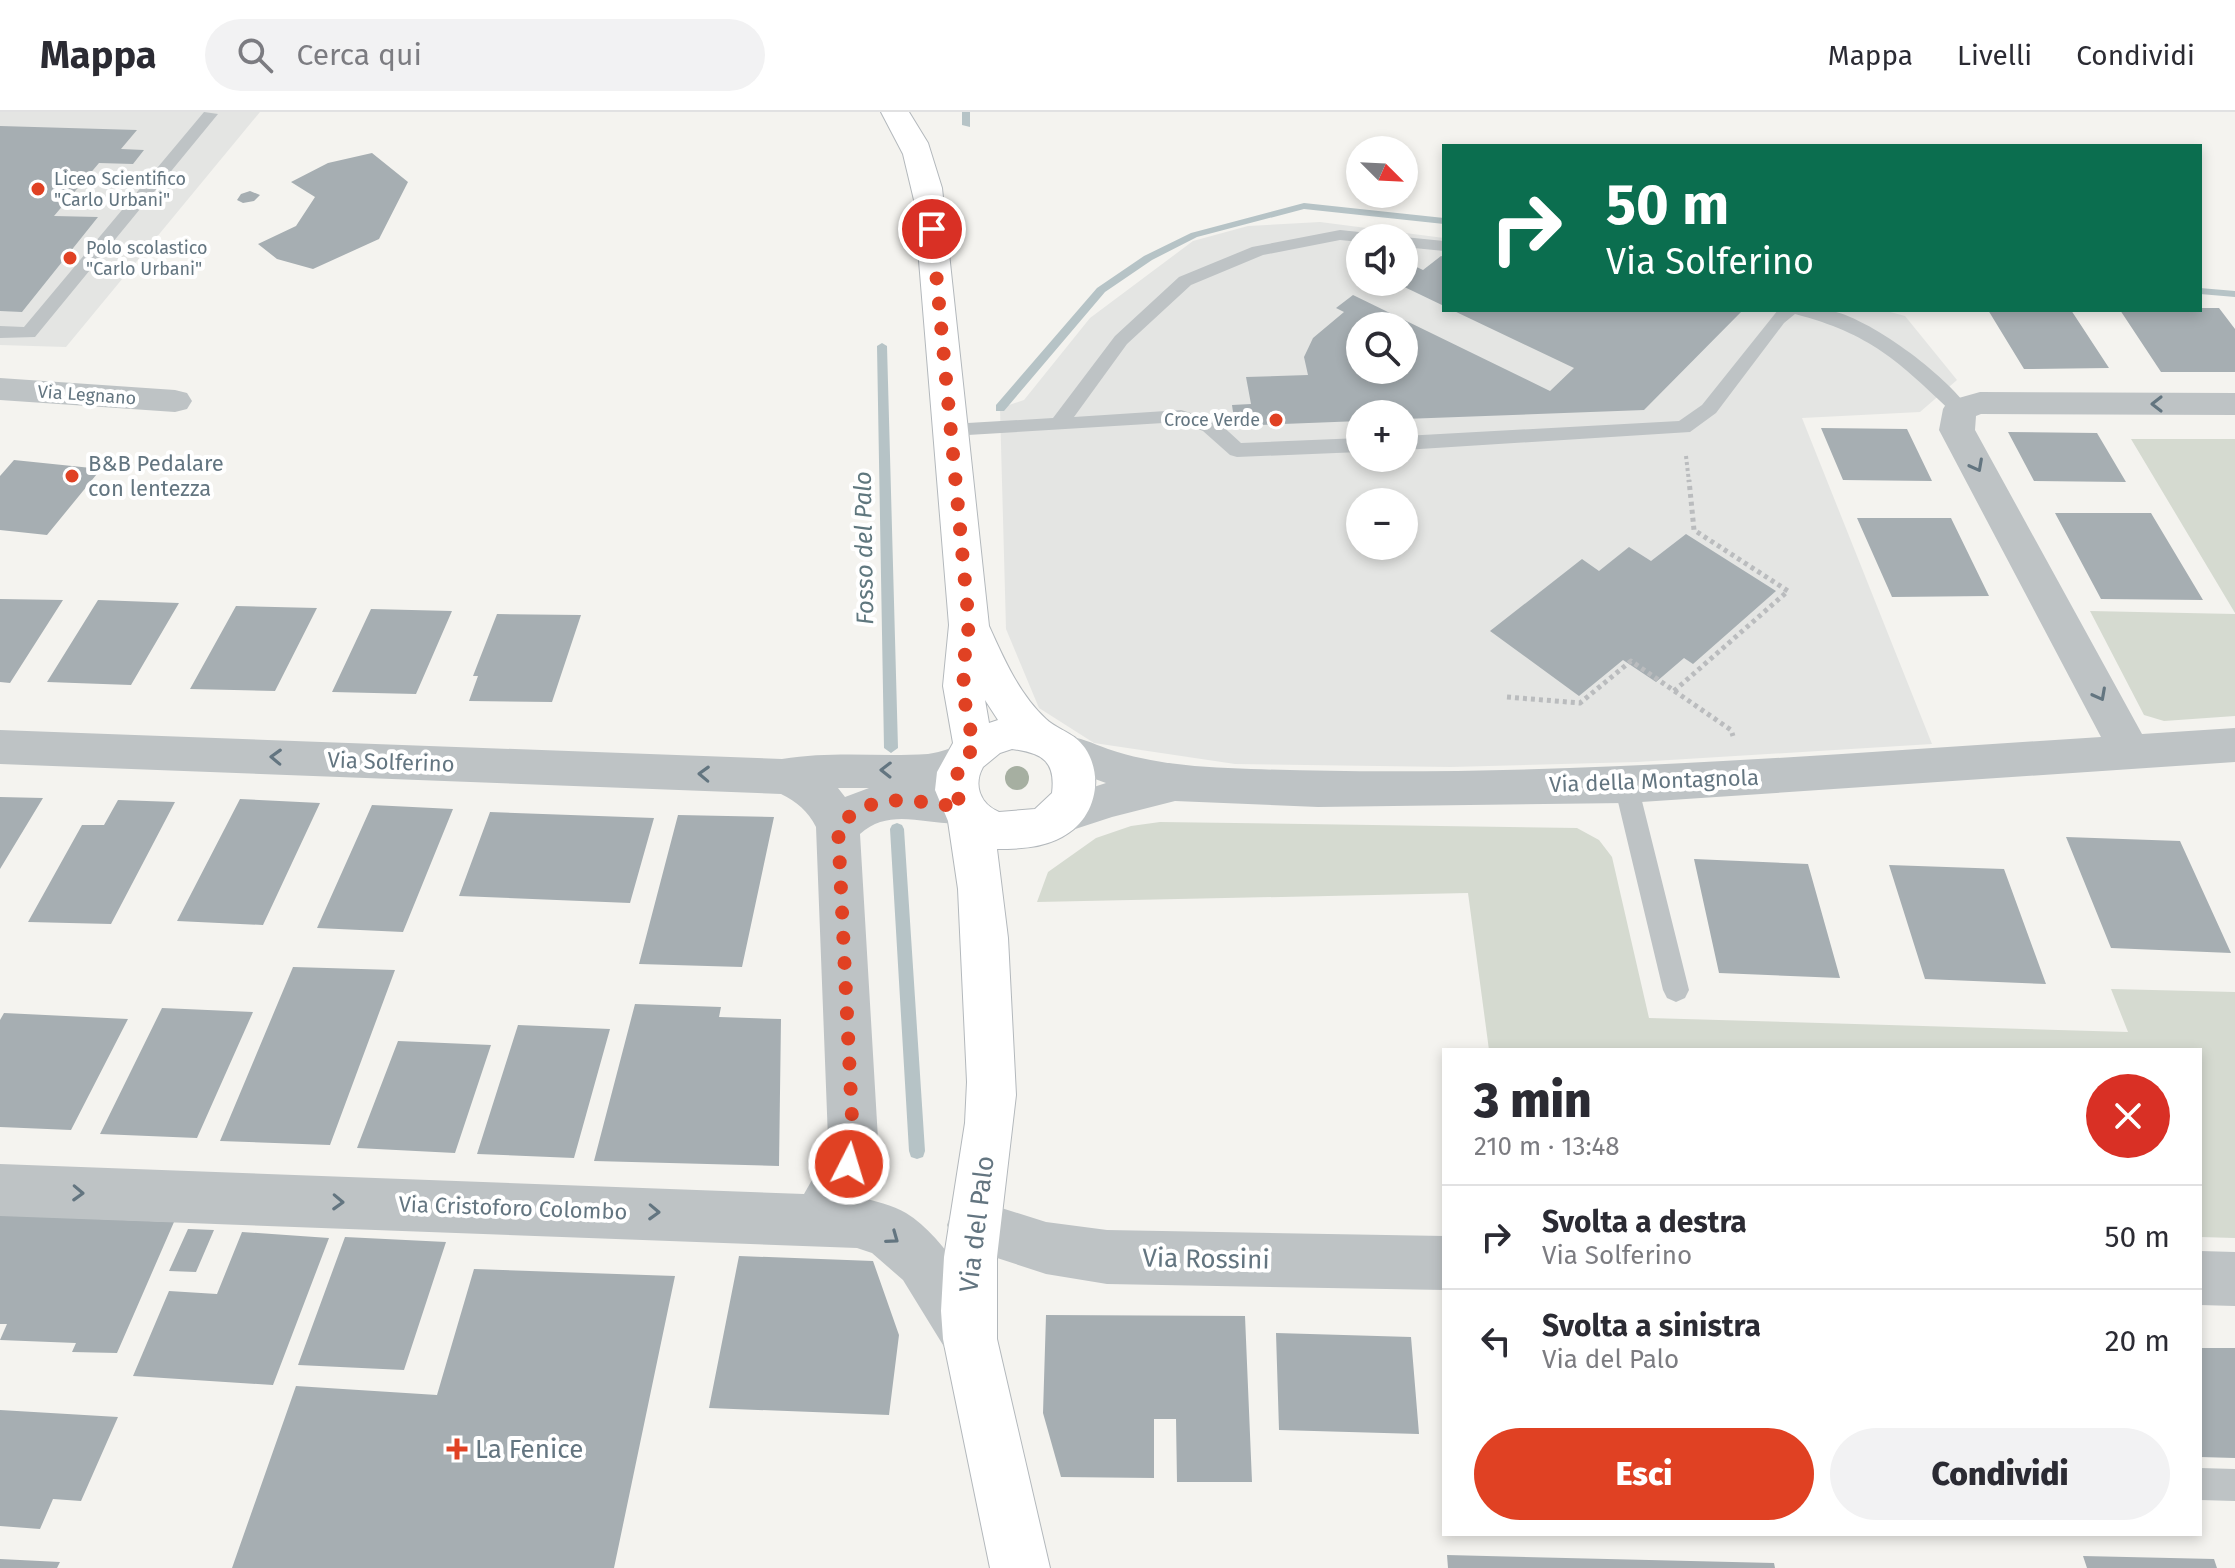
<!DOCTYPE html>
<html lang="it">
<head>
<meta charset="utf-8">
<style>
	:root { --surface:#fff; --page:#f2f2f3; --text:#2b2b33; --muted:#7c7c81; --line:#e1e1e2; --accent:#e04123 }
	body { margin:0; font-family:"Fira Sans",sans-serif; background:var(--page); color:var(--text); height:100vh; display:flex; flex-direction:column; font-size:30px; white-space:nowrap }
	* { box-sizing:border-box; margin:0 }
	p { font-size:26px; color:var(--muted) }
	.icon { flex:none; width:44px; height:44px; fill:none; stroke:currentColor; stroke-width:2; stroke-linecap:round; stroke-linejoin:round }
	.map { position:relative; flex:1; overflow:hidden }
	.panel { position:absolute; left:1442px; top:936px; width:760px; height:488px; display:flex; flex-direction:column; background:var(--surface); border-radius:0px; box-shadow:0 4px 12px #0003 }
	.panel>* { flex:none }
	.guide { position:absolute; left:1442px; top:32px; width:760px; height:168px; border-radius:0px; box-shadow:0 4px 12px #0003; background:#0b6e4f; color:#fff; overflow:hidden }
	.needle { width:52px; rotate:114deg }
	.controls { position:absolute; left:1346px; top:24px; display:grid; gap:16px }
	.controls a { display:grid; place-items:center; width:72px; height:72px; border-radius:50%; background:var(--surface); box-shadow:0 4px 12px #0003; font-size:40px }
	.pin { position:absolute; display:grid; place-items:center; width:68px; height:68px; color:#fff; margin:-34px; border:4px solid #fff; border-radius:50%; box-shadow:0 2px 8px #0007 }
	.me { position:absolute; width:88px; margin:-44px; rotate:5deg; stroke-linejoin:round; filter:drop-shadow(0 0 6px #0008) }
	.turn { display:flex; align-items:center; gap:28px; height:168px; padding:0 32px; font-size:36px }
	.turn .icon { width:104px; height:104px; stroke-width:2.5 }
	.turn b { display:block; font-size:56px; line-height:68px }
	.round { display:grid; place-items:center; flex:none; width:84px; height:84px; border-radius:42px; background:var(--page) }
	.head { display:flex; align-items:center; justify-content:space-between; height:136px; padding:0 32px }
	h1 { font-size:48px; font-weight:800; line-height:60px }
	.cta { display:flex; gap:16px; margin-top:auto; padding:16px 32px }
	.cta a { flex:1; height:92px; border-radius:48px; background:var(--accent); color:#fff; font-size:32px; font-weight:800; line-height:92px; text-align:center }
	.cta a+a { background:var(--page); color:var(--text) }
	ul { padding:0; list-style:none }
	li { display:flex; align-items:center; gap:24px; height:104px; padding:0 32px; border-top:2px solid var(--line) }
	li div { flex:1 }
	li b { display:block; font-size:30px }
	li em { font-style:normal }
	header { display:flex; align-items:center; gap:48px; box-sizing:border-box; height:112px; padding:0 40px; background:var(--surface); border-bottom:2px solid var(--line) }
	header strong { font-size:38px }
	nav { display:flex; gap:44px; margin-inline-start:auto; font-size:28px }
	.search { width:560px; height:72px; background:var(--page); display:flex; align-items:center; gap:20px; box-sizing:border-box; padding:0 28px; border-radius:44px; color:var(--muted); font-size:30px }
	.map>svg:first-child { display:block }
</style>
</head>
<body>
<header>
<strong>Mappa</strong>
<div class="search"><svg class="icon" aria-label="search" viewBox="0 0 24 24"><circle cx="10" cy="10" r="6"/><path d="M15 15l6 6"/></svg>Cerca qui</div>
<nav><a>Mappa</a><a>Livelli</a><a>Condividi</a></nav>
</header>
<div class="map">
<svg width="2235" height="1456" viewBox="0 0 2235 1456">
	<rect width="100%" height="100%" fill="#f4f3ef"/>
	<path fill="#e4e5e3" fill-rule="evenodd" d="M0,0H260L66,235L0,233Z
		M1320,110L1444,126V198H1883L1905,204L1957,268L1920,300L1802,306L1932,632L1637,650L1451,655L1235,652L1094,631L1039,596L1006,517L1000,296L1024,288L1090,206L1193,129L1248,114ZM1360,126H1404V170H1360ZM1360,214H1404V258H1360ZM1360,302H1404V346H1360ZM1360,390H1404V434H1360Z"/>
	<path fill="#d5dad0" d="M2131,327H2235V501Z
		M2090,499L2235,502V604L2164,609L2144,603Z
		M1160,710L1577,716L1599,728L1612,745L1649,906L2128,920L2111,877L2235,880V1126L2200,1125V938H1489L1468,781L1037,790L1048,760L1096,726L1131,714Z"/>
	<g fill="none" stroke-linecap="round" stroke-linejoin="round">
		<path fill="#b6c3c6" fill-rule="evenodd" d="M962,0H970V15L962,13Z
			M1304,91L1444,106V112L1304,97L1197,125L1152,148L1105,180L1004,299H996V293L1097,176L1144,144L1191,121Z
			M2200,176L2235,179V185L2200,182Z
			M882,231L887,234L898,636L891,641L884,636L877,234Z
			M897,711L902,713L904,717L925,1039L923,1045L917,1047L911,1045L909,1039L890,717L892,713Z"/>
	</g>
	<path fill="#a6aeb2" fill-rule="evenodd" d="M0,14L137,18L121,37L144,38L133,52L99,51L54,104L98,105L22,200L0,199Z
		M372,41L408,70L379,127L313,157L277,147L258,132L296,114L315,85L291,70L328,51Z
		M250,79L260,83L254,89L243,91L237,88L241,82Z
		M1441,144L1444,145V194L1394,170H1404V149L1423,158Z
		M1353,183L1550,279L1574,256L1452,198H1743L1644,298L1404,307V302H1360V309L1235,314L1232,293L1251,292L1246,265L1308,263L1304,245L1313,226L1344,200L1336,196ZM1360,214H1404V258H1360Z
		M2200,196H2219L2235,217V260H2161L2120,198Z
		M1988,198H2071L2109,256L2024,257Z
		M1821,316L1907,317L1932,369L1843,368Z
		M2008,320L2097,321L2126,370L2034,369Z
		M14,348L101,357L47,423L0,418V364Z
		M2055,401H2151L2203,488L2101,487Z
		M1857,406H1951L1989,484L1892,485Z
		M1686,422L1776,479L1693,552L1684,546L1656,570L1623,548L1579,584L1490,519L1582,447L1599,459L1629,435L1651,449Z
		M0,487L63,488L10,571L0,570Z
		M98,488L179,491L131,573L47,570Z
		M236,494L317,496L275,579L190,577Z
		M371,497L452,499L416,582L332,580Z
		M497,502L581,503L552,590L469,589L478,564H473Z
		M0,685L43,686L0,757Z
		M240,687L320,691L263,813L177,809Z
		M118,688L175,690L111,812L28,810L82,713H104Z
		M372,693L453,697L403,820L317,816Z
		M490,700L654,706L630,791L459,784Z
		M678,703L774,705L742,855L639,852Z
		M2066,725L2180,729L2231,841L2111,836Z
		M1694,747L1808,752L1840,866L1719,861Z
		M1889,753L2004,757L2046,872L1925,867Z
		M293,855L395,858L330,1033L220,1029Z
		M635,892L721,895L719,905L781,907L779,1054L594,1049Z
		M162,896L253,900L197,1026L100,1022Z
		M4,901L128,907L71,1018L0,1015V908Z
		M518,913L610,917L574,1046L477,1042Z
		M398,929L491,933L455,1041L357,1036Z
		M0,1103L174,1110L117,1241L72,1240L76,1231L0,1228L7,1212H0Z
		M188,1117L214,1118L196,1160L169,1159Z
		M242,1120L329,1126L273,1273L133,1264L169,1179L217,1182Z
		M345,1125L446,1130L404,1258L298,1253Z
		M739,1144L873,1149L899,1223L889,1303L709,1296Z
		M474,1157L675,1164L614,1456H232L296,1274L437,1283Z
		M1046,1203L1245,1204L1252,1370H1177L1176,1307H1154V1366L1061,1365L1043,1301Z
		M1276,1221L1411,1225L1419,1322L1279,1318Z
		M2200,1236H2235V1346L2200,1345Z
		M0,1298L118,1305L81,1389L53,1387L40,1417L0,1414Z
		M1447,1443L1774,1451L1775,1456H1448Z
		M2083,1444L2214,1447L2217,1456H2087Z
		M0,1447L60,1450L57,1456H0Z"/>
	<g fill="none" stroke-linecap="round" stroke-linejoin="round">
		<defs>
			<path id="secondary" d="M881,0H909L928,31L942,76L989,514C1004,547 1019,582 1046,607C1059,619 1074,620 1085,636C1105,666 1095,708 1062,725C1042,736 1019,737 997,737L1008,826L1016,983L997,1145V1227L1050,1456H990L943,1227L941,1199L944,1145L965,1011L967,970L958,777L948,709L935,678L937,660L953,631L943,574L949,513L914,88L903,42ZM985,588L998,608L989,611ZM1012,637C1042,641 1056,649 1052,681L1035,697L999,700C980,692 973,673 983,655L1000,641Z"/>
		</defs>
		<use href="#secondary" stroke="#b3b8bc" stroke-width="2"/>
		<path stroke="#babcbe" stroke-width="4" stroke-dasharray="3 3" stroke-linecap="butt" d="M1686,344L1689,370"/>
		<path stroke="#babcbe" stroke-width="5" stroke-dasharray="4 4" stroke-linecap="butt" d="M1674,579L1788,479L1694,418L1689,368
			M1507,585L1580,591L1631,549L1731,618L1733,624"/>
		<path fill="#bec3c5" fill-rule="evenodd" d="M204,0L218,2L35,225L0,226V214L24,215Z
			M1340,118L1369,121L1377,126H1360V130L1340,128L1263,143L1191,173L1127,232L1074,305L1181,298L1217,309L1241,331L1360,326V340L1237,345L1230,343L1203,319L1180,310L951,324L941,318L951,312L1053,306L1115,224L1179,165L1252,135Z
			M1404,125L1444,129V139L1404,135V126H1400Z
			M1778,198C1794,198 1812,196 1828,198C1869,205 1946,263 1969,297L1967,301H1953C1898,249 1871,222 1795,202L1784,211L1716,301L1690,320L1404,338V324L1679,309L1702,293Z
			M1626,663L1634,666L1638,673L1689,878L1685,886L1676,890L1667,886L1663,878L1614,673L1618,666Z
			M2200,1356L2235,1357V1389L2200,1388Z"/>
		<path fill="#bec3c5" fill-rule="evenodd" d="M0,266L175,278L187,281L192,289L187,297L175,300L0,288Z
			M1980,280L2235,281V303L1981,302L1976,304L1975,318L2142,622L2235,616V650L1626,691L1318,695L1175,689L1112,705L1060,722L1045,717L1038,704L1045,691L1106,671L1051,651L1045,639L1051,627C1072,620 1087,630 1108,637C1155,653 1201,655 1251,657C1535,667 1818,643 2101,625L1939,318L1943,297L1948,289Z
			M0,618L782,647C833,639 877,645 928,642C949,640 955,629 977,637L983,649L977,661L939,674L977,682L984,695L977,708C938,721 895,690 860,722L878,1027L875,1052L859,1085C874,1089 893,1093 906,1101C945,1125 980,1186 997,1227L989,1246L970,1254L951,1246L903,1168L872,1141L857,1136L0,1104V1052L804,1082L825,1045L828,1027L816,715C808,699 797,690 781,682L0,652ZM838,676H869L845,685Z
			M973,1087L1046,1110L1107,1118L1444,1124V1178L1107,1172L1046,1162L954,1132L947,1113L954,1094Z
			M2200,1139L2235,1140V1194L2200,1193Z"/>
		<use href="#secondary" fill="#fff" fill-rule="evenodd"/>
	</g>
	<circle fill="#a6afa1" cx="1017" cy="666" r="12"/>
	<defs><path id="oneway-chevron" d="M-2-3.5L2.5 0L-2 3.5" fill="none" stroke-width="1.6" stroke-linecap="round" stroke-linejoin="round" transform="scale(2)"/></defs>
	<g stroke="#637580">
		<use href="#oneway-chevron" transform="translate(2157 292) rotate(-180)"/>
		<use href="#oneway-chevron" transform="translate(1977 354) rotate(62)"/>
		<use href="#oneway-chevron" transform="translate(2100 583) rotate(62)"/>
		<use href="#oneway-chevron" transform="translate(276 645) rotate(-178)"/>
		<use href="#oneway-chevron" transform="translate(886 658) rotate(-179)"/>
		<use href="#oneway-chevron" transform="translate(704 662) rotate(-178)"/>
		<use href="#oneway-chevron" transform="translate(78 1081) rotate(2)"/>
		<use href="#oneway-chevron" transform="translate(338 1090) rotate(2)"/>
		<use href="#oneway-chevron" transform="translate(654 1100) rotate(2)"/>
		<use href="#oneway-chevron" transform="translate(893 1126) rotate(36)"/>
	</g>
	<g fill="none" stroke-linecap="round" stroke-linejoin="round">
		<path stroke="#e04123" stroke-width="14" stroke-dasharray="0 25.2" d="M849,1052L853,1027L838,715C874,676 914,690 962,695C950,672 957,652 975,635C961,587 961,562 969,513L932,117"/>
	</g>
	<g fill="#e04123" stroke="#fff" stroke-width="3">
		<circle cx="38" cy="77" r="8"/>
		<circle cx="70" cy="146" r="8"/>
		<circle cx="1276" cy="308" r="8"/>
		<circle cx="72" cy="364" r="8"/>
		<path d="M453 1325h8v8h8v8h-8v8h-8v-8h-8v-8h8z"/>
	</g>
	<g text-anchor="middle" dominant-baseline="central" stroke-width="8" stroke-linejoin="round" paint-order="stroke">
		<g font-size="18" fill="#637580" stroke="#fff" text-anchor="start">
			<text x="54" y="67">Liceo Scientifico<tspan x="54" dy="21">"Carlo Urbani"</tspan></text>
			<text x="86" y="136">Polo scolastico<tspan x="86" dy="21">"Carlo Urbani"</tspan></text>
			<text x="1260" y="308" text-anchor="end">Croce Verde</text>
		</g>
		<g font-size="18" fill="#637580" stroke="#fff">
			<text transform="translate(87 283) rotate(4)">Via Legnano</text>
		</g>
		<g font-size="22" fill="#637580" stroke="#fff" text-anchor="start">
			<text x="88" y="351">B&amp;B Pedalare<tspan x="88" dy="25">con lentezza</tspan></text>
		</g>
		<g font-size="22" fill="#637580" stroke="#fff">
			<text transform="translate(391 650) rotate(2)">Via Solferino</text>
			<text transform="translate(1654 669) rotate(-2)">Via della Montagnola</text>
			<text transform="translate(513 1096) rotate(2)">Via Cristoforo Colombo</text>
		</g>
		<g font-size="24" font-style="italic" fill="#5f777e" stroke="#fff">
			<text transform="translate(864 436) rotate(-91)">Fosso del Palo</text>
		</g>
		<g font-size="26" fill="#637580" stroke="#fff">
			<text transform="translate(977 1112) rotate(-83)">Via del Palo</text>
			<text transform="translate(1206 1147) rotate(1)">Via Rossini</text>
		</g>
		<g font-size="26" fill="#637580" stroke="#fff" text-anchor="start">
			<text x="475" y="1337">La Fenice</text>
		</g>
	</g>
</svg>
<div class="controls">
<a><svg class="needle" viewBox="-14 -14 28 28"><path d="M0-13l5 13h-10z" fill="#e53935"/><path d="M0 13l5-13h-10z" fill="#7c7c81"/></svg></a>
<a><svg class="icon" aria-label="sound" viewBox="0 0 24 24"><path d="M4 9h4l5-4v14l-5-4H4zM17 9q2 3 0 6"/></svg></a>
<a><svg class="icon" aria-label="search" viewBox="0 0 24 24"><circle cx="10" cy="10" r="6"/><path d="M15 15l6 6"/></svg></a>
<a>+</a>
<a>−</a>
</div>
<div class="pin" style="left:932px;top:117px;background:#d93025"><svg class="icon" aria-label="arrive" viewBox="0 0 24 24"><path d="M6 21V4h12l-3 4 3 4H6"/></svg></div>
<svg class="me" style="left:849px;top:1052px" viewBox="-20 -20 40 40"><circle r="17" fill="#e04123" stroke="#fff" stroke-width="3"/><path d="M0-11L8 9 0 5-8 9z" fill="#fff"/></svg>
<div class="guide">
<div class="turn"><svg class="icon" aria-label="right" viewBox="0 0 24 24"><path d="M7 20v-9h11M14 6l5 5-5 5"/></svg><div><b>50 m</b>Via Solferino</div></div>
</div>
<section class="panel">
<div class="head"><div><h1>3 min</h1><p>210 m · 13:48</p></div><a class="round" style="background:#d93025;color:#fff"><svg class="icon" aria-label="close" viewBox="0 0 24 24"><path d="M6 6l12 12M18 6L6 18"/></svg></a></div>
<ul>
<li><svg class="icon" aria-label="right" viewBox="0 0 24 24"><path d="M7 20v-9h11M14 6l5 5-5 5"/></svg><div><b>Svolta a destra</b><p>Via Solferino</p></div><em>50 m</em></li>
<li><svg class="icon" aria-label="left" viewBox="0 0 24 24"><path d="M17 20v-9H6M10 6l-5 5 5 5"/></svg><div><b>Svolta a sinistra</b><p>Via del Palo</p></div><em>20 m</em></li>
</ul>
<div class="cta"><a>Esci</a><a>Condividi</a></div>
</section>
</div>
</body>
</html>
